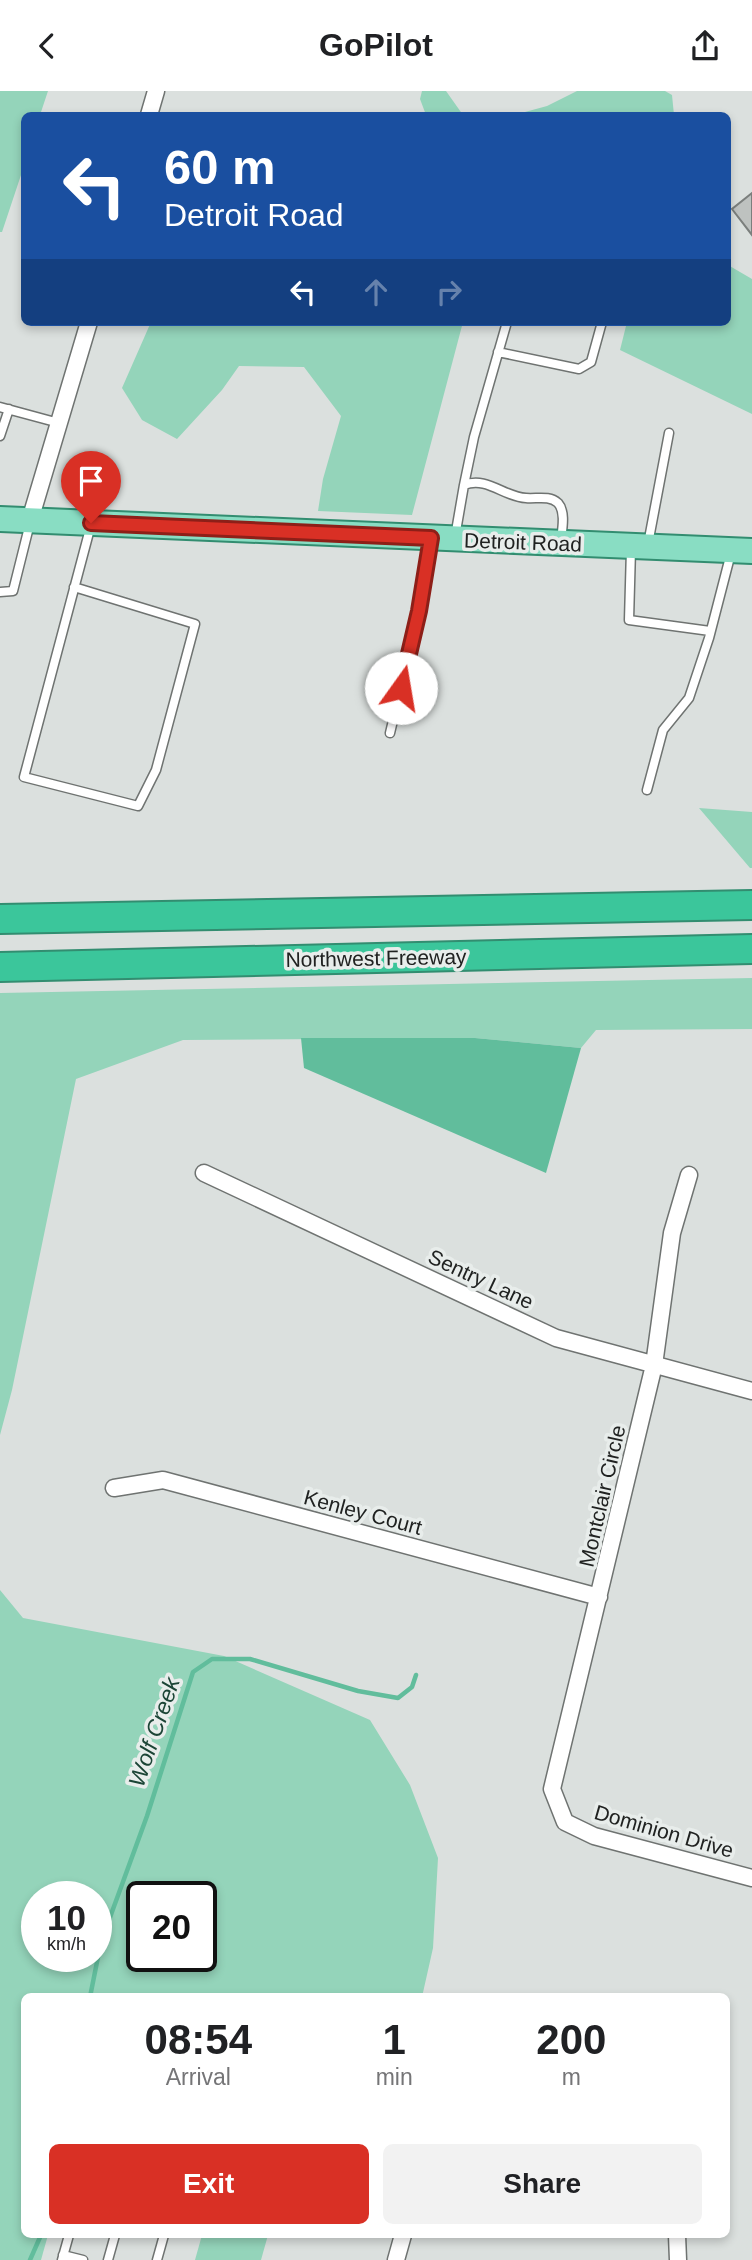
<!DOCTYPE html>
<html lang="en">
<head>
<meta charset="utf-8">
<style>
	:root { --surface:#fff; --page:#f2f2f2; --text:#202124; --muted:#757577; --accent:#d93025 }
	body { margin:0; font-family:Arial,sans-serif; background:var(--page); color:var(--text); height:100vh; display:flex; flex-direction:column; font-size:26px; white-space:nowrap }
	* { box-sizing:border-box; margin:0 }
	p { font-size:23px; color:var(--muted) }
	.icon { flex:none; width:38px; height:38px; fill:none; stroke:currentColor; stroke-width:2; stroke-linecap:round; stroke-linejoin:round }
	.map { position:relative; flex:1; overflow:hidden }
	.sheet { position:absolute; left:21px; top:1902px; width:709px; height:245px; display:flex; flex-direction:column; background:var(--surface); border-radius:10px; box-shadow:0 4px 10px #0003 }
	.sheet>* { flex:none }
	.hud { position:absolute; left:21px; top:21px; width:710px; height:214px; border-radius:10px; box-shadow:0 4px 10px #0003; background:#1a4fa0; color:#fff; overflow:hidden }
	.speed { position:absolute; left:21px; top:1790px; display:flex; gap:14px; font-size:35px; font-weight:700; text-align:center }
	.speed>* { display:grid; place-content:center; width:91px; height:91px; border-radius:50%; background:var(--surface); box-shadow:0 4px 10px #0003; line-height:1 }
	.speed small { font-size:18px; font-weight:400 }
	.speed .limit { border:4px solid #111; border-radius:10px; background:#fff; color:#111 }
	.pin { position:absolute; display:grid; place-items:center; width:60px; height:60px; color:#fff; margin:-72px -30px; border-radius:50% 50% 50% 0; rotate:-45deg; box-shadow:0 0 7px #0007 }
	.pin .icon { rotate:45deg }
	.me { position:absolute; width:77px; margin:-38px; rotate:13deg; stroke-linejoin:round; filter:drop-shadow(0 0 5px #0008) }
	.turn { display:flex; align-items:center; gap:24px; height:147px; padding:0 28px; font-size:32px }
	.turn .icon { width:91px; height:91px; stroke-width:2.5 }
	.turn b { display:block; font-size:49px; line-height:60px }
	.lanes { display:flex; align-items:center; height:66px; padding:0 28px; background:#0003; justify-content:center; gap:35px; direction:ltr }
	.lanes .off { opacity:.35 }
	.eta { display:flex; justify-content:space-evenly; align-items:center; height:119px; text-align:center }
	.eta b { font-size:42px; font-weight:700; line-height:49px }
	.primary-button { display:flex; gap:14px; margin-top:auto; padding:14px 28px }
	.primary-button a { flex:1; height:80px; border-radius:10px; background:var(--accent); color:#fff; font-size:28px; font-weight:700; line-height:80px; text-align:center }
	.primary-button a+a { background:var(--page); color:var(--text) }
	header { display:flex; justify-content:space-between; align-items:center; height:91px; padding:0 28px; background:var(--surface); font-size:32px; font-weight:700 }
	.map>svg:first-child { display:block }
</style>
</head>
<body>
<header><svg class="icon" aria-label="back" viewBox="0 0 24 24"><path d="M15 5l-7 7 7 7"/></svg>GoPilot<svg class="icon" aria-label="share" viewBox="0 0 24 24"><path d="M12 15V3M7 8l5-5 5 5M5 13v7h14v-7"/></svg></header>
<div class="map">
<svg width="752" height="2169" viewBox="0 0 752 2169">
	<rect width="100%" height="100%" fill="#dbe0de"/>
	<path fill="#94d4ba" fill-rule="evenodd" d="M0,0H48L40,24H24V75L2,141H0Z
		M422,0H446L463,24H426L420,8Z
		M577,0H665L672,4L674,24H514L547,15Z
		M728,174L752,188V323L620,259L627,231H728Z
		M151,231H463L412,424L318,420L323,388L341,325L304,276L239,275L222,299L177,348L142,329L122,297Z
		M699,717L752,721V777H750Z
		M752,887V938L596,939L581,957L475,947L183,949L76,988L12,1299L0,1344V902Z
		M0,1499L23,1527L224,1565L370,1629L410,1694L438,1767L433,1857L422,1906H24V2144H48L41,2169H0ZM37,1806H96V1866H37ZM142,1806H201V1866H142Z
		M202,2144H268L261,2169H195Z"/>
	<path fill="#61bd9c" d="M301,947H475L581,957L546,1082L304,977Z"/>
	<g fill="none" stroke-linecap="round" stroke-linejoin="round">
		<path stroke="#61bd9c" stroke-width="4.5" d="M90,1906L101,1851L147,1725L193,1581L212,1568H250L358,1600L398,1607L412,1596L416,1584
			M30,2169L41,2144"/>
	</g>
	<path fill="#bec2c0" stroke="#7b7f7d" stroke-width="2" d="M752,102V144L732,118Z"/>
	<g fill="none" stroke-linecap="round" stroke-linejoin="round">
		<defs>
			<path id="service" d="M498,261L579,278L591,271L602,231
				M0,316L59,332
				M0,345L9,318
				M464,394L474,346L507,231
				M455,446L464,394C487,385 504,406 526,407C537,408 549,404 558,412C566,421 562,439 561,449
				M648,453L669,342
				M631,458L629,529L710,540
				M74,496L195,533L156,679L138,715L24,686L91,434
				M0,501L13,500L30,432
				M390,642L419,520L431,450
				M647,699L663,639L689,607L709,547L731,462
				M63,2164L83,2169
				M62,2169L69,2144
				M108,2169L115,2144
				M157,2169L164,2144"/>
			<path id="minor" d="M149,24L156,0
				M30,429L89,231
				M204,1082L556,1247L752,1300
				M689,1084L672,1142L654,1274L552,1698L565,1731L594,1745L752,1787
				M114,1397L163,1389L599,1506
				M677,2144L678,2169
				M396,2169L403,2144"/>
			<path id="primary" d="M0,428L752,460"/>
			<path id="motorway" d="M0,828L752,814
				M0,876L752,858"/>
		</defs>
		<use href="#service" stroke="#6f7371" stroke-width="11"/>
		<use href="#minor" stroke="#6f7371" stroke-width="19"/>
		<use href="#primary" stroke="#328d70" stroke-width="28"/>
		<use href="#motorway" stroke="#328d70" stroke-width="32"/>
		<use href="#service" stroke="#fff" stroke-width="8"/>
		<use href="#minor" stroke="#fff" stroke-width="16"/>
		<use href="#primary" stroke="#89ddc3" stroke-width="24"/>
		<use href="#motorway" stroke="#3bc69b" stroke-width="28"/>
	</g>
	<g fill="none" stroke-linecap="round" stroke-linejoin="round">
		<defs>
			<path id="route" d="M91,432L431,447L419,520L401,597"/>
		</defs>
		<use href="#route" stroke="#8d1f18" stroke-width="18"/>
		<use href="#route" stroke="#d93025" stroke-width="12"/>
	</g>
	<g text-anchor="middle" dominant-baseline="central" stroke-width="7" stroke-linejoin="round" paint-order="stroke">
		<g font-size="21" fill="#202221" stroke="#e8edeb">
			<text transform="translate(523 451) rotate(2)">Detroit Road</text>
			<text transform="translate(376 867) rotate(-1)">Northwest Freeway</text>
			<text transform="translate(481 1188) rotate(25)">Sentry Lane</text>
			<text transform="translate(602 1405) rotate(-77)">Montclair Circle</text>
			<text transform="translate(363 1421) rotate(15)">Kenley Court</text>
			<text transform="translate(664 1740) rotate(16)">Dominion Drive</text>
		</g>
		<g font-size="23" font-style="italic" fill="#1c4536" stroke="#e8edeb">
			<text transform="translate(154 1641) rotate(-71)">Wolf Creek</text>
		</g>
	</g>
</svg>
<div class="speed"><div>10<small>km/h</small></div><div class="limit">20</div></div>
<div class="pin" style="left:91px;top:432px;background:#d93025"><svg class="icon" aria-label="arrive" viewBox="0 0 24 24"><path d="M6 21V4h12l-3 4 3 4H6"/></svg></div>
<svg class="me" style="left:401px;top:597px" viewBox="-20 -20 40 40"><circle r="19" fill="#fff"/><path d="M0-13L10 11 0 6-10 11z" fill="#d93025"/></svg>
<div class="hud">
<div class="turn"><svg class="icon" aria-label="left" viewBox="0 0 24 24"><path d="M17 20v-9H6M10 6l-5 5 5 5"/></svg><div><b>60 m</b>Detroit Road</div></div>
<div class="lanes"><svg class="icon" aria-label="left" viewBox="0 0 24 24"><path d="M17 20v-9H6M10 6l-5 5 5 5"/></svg><svg class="icon off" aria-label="ahead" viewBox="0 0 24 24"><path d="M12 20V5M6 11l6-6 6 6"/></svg><svg class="icon off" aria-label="right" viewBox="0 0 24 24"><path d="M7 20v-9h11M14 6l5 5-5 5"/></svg></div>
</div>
<section class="sheet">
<div class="eta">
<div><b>08:54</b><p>Arrival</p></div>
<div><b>1</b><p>min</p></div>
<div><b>200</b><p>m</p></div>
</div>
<div class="primary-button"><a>Exit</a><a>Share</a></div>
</section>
</div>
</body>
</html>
